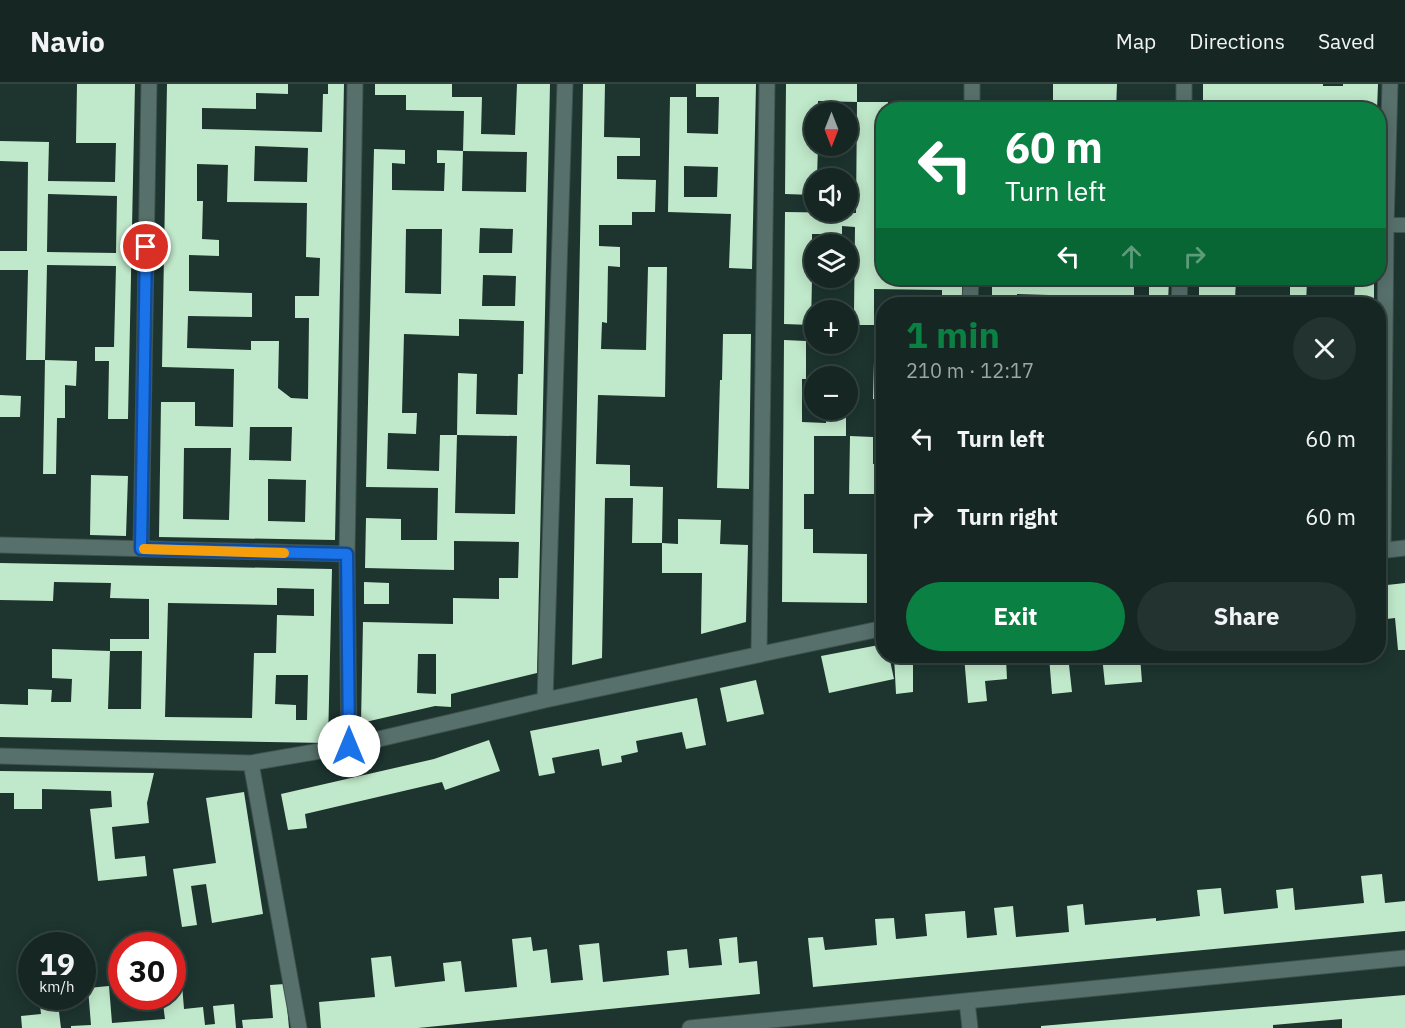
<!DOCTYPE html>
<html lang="en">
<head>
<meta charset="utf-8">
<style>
	:root { --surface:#162723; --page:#233330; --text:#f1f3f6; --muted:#9ea5a6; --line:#354441; --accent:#0b8043 }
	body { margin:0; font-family:"IBM Plex Sans",sans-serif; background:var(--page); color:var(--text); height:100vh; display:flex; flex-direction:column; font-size:22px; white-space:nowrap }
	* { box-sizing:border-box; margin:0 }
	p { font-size:20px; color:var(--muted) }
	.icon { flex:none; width:33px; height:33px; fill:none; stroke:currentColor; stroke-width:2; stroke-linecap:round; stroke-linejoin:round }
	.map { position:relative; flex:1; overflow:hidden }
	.side { position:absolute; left:876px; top:213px; width:510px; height:366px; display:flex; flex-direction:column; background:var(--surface); border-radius:24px; box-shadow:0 3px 15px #0003,0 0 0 2px var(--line) }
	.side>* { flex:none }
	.top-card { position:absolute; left:876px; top:18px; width:510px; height:183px; border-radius:24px; box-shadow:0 3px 15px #0003,0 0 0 2px var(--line); background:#0b8043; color:#fff; overflow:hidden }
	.needle { width:39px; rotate:180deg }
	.fabs { position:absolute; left:804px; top:18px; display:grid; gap:12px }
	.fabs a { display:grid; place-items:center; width:54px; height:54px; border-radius:50%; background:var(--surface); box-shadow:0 3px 15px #0003,0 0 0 2px var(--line); font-size:30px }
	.speed { position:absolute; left:18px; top:848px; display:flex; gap:12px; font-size:30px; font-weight:700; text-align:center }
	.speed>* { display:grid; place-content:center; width:78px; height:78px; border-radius:50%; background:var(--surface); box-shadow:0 3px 15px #0003,0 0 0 2px var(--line); line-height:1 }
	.speed small { font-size:15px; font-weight:400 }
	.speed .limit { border:9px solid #d22; background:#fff; color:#111 }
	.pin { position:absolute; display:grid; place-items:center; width:51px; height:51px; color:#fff; margin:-26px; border:3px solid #fff; border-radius:50%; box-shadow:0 2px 6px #0007 }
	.me { position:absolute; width:66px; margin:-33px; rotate:0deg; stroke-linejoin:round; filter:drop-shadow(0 0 4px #0008) }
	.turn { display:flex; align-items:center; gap:21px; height:126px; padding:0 30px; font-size:27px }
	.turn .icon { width:78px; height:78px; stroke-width:2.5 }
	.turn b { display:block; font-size:42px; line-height:51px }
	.lanes { display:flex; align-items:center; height:57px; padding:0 30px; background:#0003; justify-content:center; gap:30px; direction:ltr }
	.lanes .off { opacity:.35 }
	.round { display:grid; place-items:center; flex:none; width:63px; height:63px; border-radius:32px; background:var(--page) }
	.overview { display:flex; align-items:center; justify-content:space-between; height:102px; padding:0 30px }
	h1 { font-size:36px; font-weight:700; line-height:45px; color:var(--accent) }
	.primary-button { display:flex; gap:12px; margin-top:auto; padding:12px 30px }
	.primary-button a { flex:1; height:69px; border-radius:36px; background:var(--accent); color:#fff; font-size:24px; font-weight:700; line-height:69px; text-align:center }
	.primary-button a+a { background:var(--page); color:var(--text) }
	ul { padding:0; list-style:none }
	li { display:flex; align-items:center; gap:18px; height:78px; padding:0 30px }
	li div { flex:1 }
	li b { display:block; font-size:22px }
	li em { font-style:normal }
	header { display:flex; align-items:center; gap:36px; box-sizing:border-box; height:84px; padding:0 30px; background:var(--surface); border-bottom:2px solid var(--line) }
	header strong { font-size:28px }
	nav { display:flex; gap:33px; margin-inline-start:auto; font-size:21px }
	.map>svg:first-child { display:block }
</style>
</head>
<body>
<header>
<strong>Navio</strong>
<nav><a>Map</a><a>Directions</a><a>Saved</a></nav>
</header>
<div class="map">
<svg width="1405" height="944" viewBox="0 0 1405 944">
	<rect width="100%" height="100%" fill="#1d342f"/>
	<path fill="#c0e8ca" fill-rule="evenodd" d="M77,0H135L128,335H108L109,277H95V263H114L116,182L47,181L45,276H26L28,186H0V167H27L28,78L0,77V57L49,58L48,97L115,98L116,59H76ZM48,110L117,112L116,169L47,168Z
		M167,0H288V10L256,9V25L202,24V45L322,48L323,10H328V0H344L335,456L159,453L161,318H195V342L233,343L234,285L162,283ZM255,62L308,64L307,98L254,97ZM197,80L228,81L227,118L307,119L306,173L320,174L319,212H295V234H309L308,315L291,314L278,304L279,257H251V266L187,264L188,232L252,233V209L189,207V171L219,172V156L202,155L203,117H197ZM250,343H292L291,377L249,376ZM184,364H231L229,436L183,435ZM268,395L306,396L305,438L268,437Z
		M375,0H452V13H482L481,50L515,51L517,0H550L540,459L537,589L451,610V623L435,622L361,639L363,538L453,540V514L499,515V494H518L519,458L454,457V486L365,484L366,434L401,435V456H437L438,404L366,403L374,65L405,66V80L392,79V106L444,107L445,79H437V66L463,67L462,107L526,108L527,68L463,67L464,27L406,26V11H375ZM480,144L513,145L512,169H479ZM406,145H442L441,210L405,209ZM483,191L516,192L515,222H482ZM459,235L524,237L523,290H518L517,331L476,330L477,290L458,289L457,351L517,352L515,430L455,429L457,351H440L439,387L387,385L388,349L416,350L417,329H402L404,250L459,252ZM418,570H436V610L417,609Z
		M583,0H605L604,53L640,54V72H617V95L656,96L655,128H632V141H599V162L620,163V183L608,182L607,239L602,238L601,265L646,266L648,183H667L665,313L598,311L596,380L630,381V402L663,403L662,459L678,460V435L721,436L720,460L748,461L746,538L701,550L702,489H662V459H632L633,414H605L602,574L572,581Z
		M696,0H756L752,185L729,184L731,130L668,128L670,13H687V49L718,50L719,13H696ZM684,82L718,83L717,113H684Z
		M786,0H857V18L818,17V28H814V62H818L817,94H814V111L785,110Z
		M1053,0H1117L1116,26L1053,25Z
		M1203,0H1323V2H1343V0H1378L1377,26H1203Z
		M857,18H888V26H884V74H876L875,129H884V194H962V220H942V206L874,205V241H848V228H854L855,143L842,142V150H812V184L814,185V195H812L811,241L784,240L785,128L856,129Z
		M992,194H1134V220H1058L1049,211L1017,210V220H992Z
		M1149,194H1169L1168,220H1149Z
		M1199,194H1300V197H1307L1306,220H1290V197L1236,196L1235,215L1223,214V220H1199Z
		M1342,194H1374V220H1354L1355,198H1342Z
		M723,250H751L749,405L717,404L720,296H722Z
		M784,256L806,257V295H802V338L826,339V331L846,332V352H814V410H804V445H813V469L867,470V519L782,518Z
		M45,276L77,277L76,302L65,301V334H57L56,390H43Z
		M874,277H884V315H873Z
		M0,311L21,312L20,333H0Z
		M850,352L873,353V380H884V410H849Z
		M91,391L128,392L126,452L90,451Z
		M0,479L332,485L328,659L0,653V620L28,621V605L52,606L51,618H71L72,595L52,594V565L110,567V555H149V515L110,514L111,499L54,498L53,517L0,516ZM277,504L314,505V532L277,531L276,569H254L252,634L165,633L168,519L277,521ZM110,567H142L141,625H108ZM276,591H308L307,636H296V621L275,620Z
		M364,498L389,499V520H364Z
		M1405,499V566H1398L1395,534L1378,536V502Z
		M884,560V572H889L894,595L829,609L821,572Z
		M894,572H929V573L913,575V608L896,610Z
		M964,572H1025V573L1006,575L1007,595L985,597L987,617L968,619Z
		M1049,572H1068L1072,608L1052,610Z
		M1102,572H1140L1142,598L1105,601Z
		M1173,572H1204V573L1173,576Z
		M756,596L764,630L727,638L720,604Z
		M697,614L706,661L686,665L682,648L636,657L638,668L621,672L622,678L602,682L599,665L552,674L555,689L539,692L530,647Z
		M489,656L500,687L445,706L442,698L305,730L307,744L288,746L281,710L434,675Z
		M0,687L154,689L147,719L149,739L112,743L115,775L145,772L147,792L98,797L90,725L112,723L111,707L42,705V725H14V709H0Z
		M244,708L263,830L212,839L206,800L191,802L197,841L182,843L173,785L216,779L206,714Z
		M1382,790L1385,819L1405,817V847L813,903L808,854L823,853L825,866L877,861L875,835L894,834L896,855L927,852L925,830L965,827L967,854L997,851L994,824L1013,822L1016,853L1069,848L1067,822L1083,820L1085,841L1156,834V837L1200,832L1197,806L1221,804L1224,830L1278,824L1276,806L1293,804L1295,826L1364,819L1361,792Z
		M531,853L533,867L547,865L551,899L583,896L579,861L599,859L603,898L669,891L667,867L687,865L689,884L722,881L719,855L737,853L739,879L757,877L760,910L418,944H321L319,918L375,913L371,874L391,872L395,903L445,897L443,879L461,877L465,908L517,903L512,855Z
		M172,900H182L184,925L203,923L205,941L215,940L213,922L234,920L236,944H71V942L91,941L88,904L109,902L112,939L165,935L162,912H172Z
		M285,900L289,944H243L242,936L273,934L270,901Z
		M1405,911V944H1342V935L1273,941V944H1041V942Z
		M39,912H57L61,944H22L21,932L41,930Z"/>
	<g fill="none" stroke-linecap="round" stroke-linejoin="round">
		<defs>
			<path id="lane" d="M1386,141H1405"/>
			<path id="street" d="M972,26V0
				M1184,26V0
				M970,220L971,194
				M1179,220L1180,194
				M0,461L347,470
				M141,465L149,0
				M1383,466L1386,141L1390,0
				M1378,467L1405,464
				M759,569L767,0
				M545,616L884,544
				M349,662L347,470L355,0
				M0,672L251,679L349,662L545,616L565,0
				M251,679L299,944
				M967,917L970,944
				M690,944L1405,874"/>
		</defs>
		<use href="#lane" stroke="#3e534e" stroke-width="16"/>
		<use href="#street" stroke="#3e534e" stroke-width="17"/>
		<use href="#lane" stroke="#57706b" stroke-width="14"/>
		<use href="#street" stroke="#57706b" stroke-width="15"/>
	</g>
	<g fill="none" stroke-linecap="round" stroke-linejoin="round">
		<defs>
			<path id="route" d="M146,163L141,465L347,470L349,662"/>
		</defs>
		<use href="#route" stroke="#114b97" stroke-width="15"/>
		<use href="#route" stroke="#1a73e8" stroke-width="10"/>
		<path stroke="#f59e0b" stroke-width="10" d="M144,465L284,469"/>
	</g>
</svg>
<div class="fabs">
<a><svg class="needle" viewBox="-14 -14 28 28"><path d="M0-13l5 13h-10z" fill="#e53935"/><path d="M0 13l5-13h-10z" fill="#9ea5a6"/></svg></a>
<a><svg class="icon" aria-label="sound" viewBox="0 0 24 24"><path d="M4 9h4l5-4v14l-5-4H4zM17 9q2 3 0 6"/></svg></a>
<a><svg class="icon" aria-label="layers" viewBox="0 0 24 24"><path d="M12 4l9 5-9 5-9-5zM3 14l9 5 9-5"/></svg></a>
<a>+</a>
<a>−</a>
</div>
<div class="speed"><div>19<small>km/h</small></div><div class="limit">30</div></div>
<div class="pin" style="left:146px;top:163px;background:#d93025"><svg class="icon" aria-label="arrive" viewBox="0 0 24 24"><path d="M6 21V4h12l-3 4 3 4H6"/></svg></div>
<svg class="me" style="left:349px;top:662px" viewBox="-20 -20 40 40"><circle r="19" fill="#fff"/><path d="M0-13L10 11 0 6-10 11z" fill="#1a73e8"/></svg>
<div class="top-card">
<div class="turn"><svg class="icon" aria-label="left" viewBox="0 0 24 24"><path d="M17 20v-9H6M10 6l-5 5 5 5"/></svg><div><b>60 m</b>Turn left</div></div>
<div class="lanes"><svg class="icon" aria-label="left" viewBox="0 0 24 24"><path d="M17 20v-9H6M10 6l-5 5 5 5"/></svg><svg class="icon off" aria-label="ahead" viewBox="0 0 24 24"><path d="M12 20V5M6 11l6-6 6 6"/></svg><svg class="icon off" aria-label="right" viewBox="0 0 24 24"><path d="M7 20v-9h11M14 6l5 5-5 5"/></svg></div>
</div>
<section class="side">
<div class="overview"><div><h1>1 min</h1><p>210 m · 12:17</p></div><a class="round"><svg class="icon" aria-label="close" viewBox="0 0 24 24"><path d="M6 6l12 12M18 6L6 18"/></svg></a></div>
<ul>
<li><svg class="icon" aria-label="left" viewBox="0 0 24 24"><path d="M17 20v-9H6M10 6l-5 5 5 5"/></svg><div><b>Turn left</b></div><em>60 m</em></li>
<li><svg class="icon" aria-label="right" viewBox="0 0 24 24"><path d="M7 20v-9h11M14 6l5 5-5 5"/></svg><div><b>Turn right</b></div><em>60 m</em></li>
</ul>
<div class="primary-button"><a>Exit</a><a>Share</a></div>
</section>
</div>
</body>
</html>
